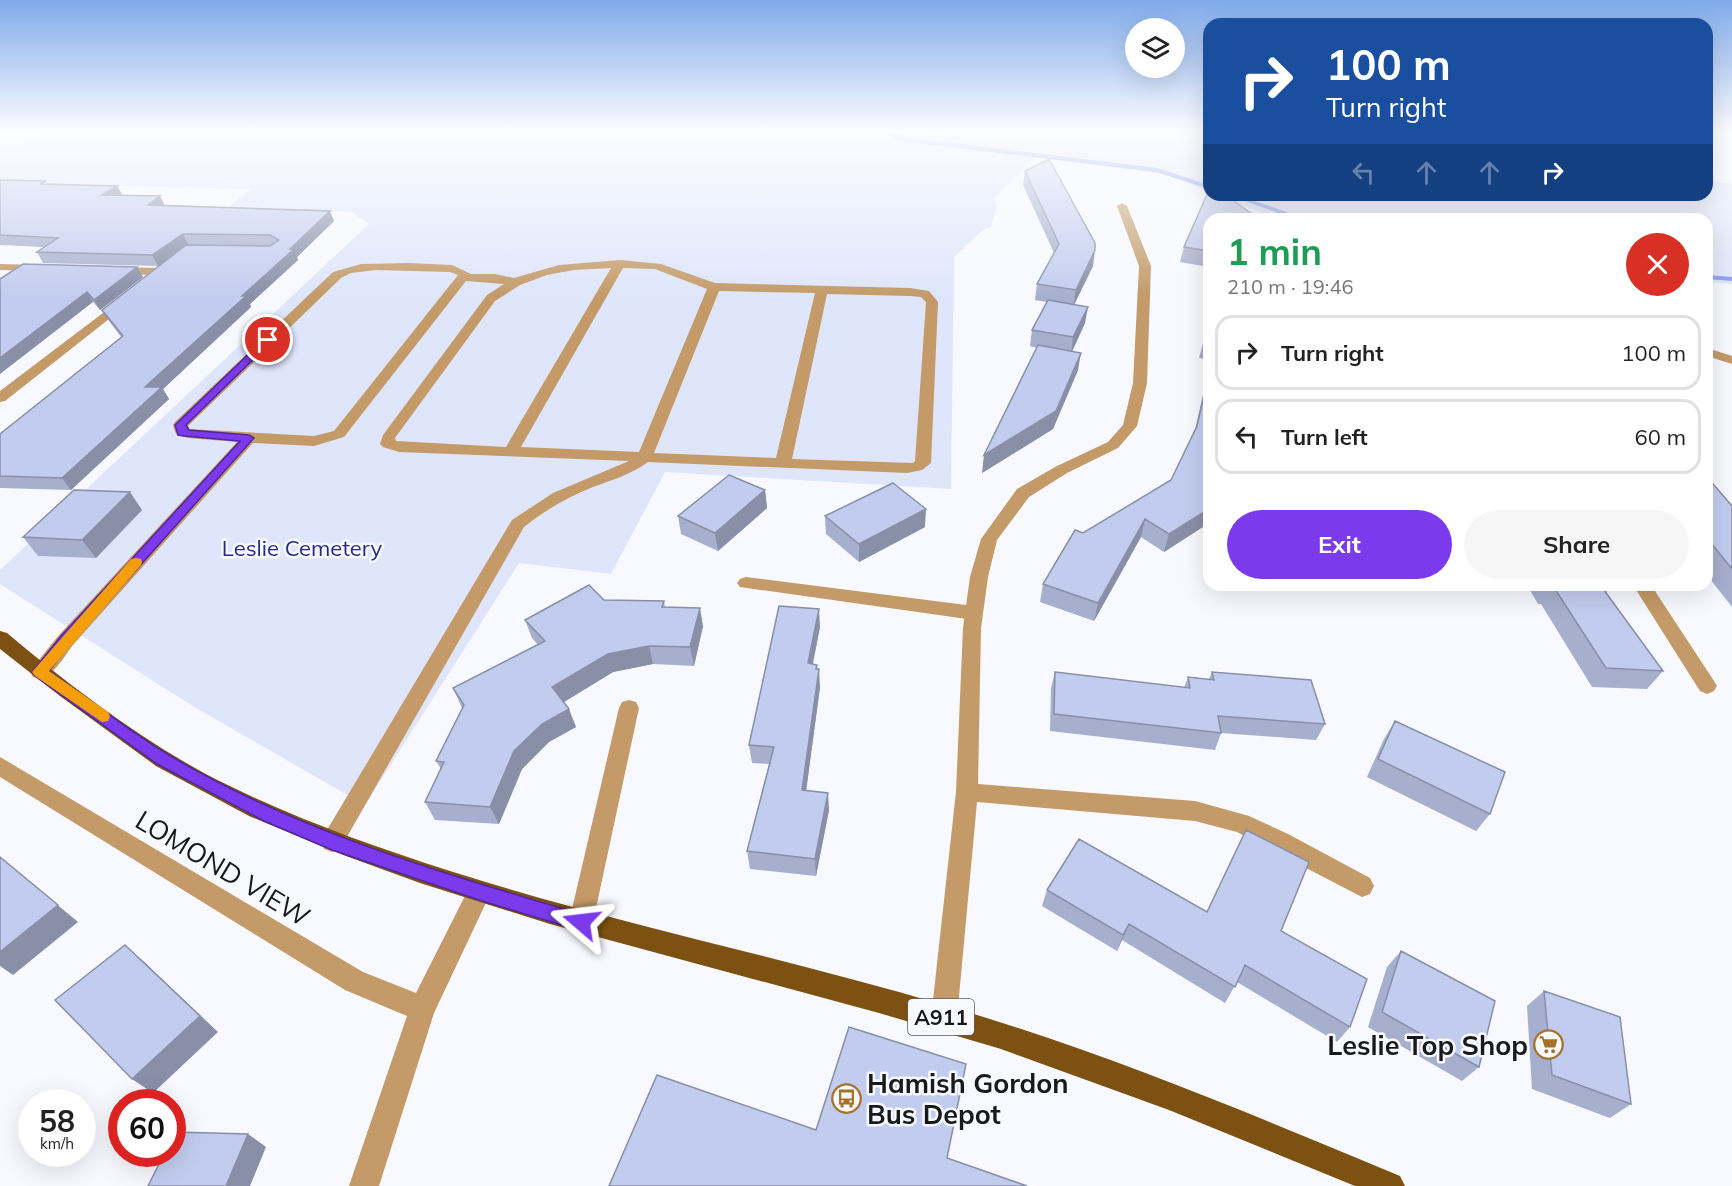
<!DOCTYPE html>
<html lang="en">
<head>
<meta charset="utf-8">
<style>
	:root { --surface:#fff; --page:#f6f6f6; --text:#222; --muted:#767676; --line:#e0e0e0; --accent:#7c3aed }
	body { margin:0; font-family:Mulish,sans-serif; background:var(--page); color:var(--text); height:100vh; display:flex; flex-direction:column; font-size:22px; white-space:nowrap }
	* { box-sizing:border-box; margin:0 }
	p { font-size:20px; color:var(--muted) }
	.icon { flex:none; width:33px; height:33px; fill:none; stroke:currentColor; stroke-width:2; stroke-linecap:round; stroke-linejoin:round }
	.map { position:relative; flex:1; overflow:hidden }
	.side { position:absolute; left:1203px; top:213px; width:510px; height:378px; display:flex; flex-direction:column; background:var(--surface); border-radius:18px; box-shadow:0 6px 24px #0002 }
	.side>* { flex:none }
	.hud { position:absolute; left:1203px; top:18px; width:510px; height:183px; border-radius:18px; box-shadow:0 6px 24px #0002; background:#1a4fa0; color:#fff; overflow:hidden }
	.buttons { position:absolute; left:1125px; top:18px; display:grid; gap:12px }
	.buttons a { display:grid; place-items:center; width:60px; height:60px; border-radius:50%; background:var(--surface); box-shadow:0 6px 24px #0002; font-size:30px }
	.speed { position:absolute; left:18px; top:1089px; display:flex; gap:12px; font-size:30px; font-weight:700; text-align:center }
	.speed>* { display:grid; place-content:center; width:78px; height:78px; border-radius:50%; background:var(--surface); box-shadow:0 6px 24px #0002; line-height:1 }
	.speed small { font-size:15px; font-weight:400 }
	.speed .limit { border:9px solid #d22; background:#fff; color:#111 }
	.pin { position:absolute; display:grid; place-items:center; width:51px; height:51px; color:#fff; margin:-26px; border:3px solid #fff; border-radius:50%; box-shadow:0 2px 6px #0007 }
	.me { position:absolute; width:66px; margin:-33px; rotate:287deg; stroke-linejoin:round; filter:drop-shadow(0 0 4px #0008) }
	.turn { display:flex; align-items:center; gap:21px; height:126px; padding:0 24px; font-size:27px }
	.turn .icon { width:78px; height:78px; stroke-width:2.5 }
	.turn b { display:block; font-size:42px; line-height:51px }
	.lanes { display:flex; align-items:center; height:57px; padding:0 24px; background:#0003; justify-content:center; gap:30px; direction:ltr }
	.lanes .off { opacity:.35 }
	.round { display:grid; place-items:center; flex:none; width:63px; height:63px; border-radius:32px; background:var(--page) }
	.summary { display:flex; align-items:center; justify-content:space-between; height:102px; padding:0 24px }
	h1 { font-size:36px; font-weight:700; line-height:45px; color:#1e9e55 }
	.cta { display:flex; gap:12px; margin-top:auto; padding:12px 24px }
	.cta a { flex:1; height:69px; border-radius:36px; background:var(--accent); color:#fff; font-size:24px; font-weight:700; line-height:69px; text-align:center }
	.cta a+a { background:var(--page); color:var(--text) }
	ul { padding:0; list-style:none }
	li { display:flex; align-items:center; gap:18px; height:75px; margin:0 12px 9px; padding:0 12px; border:3px solid var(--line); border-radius:18px }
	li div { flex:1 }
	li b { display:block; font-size:22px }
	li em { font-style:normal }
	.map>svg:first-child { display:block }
</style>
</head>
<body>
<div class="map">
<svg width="1732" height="1186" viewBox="0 0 1732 1186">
	<rect width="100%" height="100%" fill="#f7f9fe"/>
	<path fill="#dfe6fb" d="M45,132H1209V192L1168,175L1036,157L993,199L997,206L991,227L983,230L954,257L951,489L665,472L611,574L519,563L365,805L196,708L0,584V570L369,224L352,212L229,207L251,189L0,183V146L18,145Z
		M1707,180L1732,184V284L1707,282V219H1278L1217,195H1707Z"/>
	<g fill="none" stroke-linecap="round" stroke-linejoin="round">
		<path fill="#859aed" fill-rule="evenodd" d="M882,132H889L902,137L1157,168L1209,185V189L1156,172L901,141Z
			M1228,195H1238L1306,219H1295Z
			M1707,275L1732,277V281L1707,279Z"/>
		<path fill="#c39a68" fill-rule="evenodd" d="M620,260L661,264L715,283L910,288L929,291L938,302L931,463L922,470L907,473L648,462C632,474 612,480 593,487C568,497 545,510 524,527L340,849L332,852L324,849L321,842L324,835L512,520L553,493L629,461L399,452L383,447L380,444L383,435L487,295L504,284L466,281L344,437L314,446L253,443L73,645C63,657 51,683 33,677L30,672L33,667L59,635L237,442L188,438L177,435L175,432L173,425L175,422L333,272L361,264L409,263L452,265L471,274H495L514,278L559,265ZM611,268L506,447L396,441L395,438L495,301L520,285L547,275L574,270ZM623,268L655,269L707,289L639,452L521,447ZM376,270L450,272L458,275L334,431L314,436L189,429L188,426L341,278L351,273ZM719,291L815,293L776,458L654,453ZM827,294L910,296L921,297L926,302L915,461L913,463L792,459Z
			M746,577L974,606L981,608L983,613L981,618L974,620L740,587L737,583L740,579Z"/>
		<path fill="#c39a68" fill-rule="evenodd" d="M1122,203L1127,206L1151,266L1147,383L1137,426L1118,448L1067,473L1029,497L997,540L988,577L981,628L978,784L1195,801L1249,816L1288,834L1370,878L1374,886L1370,894L1362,897L1237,832L1195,821L977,802L957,1018L953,1027L944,1031L935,1027L931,1018L956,792L963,628L970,577L981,539L1017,489L1055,467L1108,442L1123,425L1133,383L1139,266L1117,206Z
			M0,264L40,265L46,268L40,271L0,270Z
			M116,267L160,268L166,272L148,286L142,282L149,275L112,273V269Z
			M124,297L130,301L128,304L5,401L0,402V391Z
			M1707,348L1732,356V364L1707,356Z
			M1633,585H1651L1714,681L1717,686L1714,691L1707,694L1700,691Z
			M629,700L636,702L639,708L593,922L590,930L581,934L572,930L569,922L619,708L622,702Z
			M0,757L363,972L416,993L471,884L479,881L487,884L491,892L434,1013L379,1186H349L407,1016L345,990L0,777Z"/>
		<path fill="#7d5112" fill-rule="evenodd" d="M0,631L7,633C68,684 134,735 204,773C282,814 366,844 450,871C614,923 782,957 947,1006C1102,1051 1251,1114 1400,1176L1405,1186H1355L1169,1110L1001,1049L879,1013L550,924L420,883L346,856L249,816L156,766L60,696L0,649Z"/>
	</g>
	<path fill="#a7afce" d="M1025,171L1093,266L1074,304L1085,323L1072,351L1078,370L1053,429L982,473L1037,348L1030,346L1032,330L1047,302L1035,300L1037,284L1054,253L1023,185Z
		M0,180L47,184L117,186L123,196L165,205L330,211L334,221L297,257L298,260L250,304L251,307L163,389L169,399L71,490L0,488V434L121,337L109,321L102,310L171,257L158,266L43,263L37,252L44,247L0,245Z
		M1209,219V267L1180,262L1184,247Z
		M137,267L143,277L100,310L93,302L0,279Z
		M1209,320V360L1199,358Z
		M1209,368V523L1164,552L1141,537L1094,621L1040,602L1043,584L1083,533L1171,480L1195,430Z
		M1707,477L1732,506V607L1707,575Z
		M765,490L767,508L718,551L681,534L678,516Z
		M142,510L96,558L38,556L23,537Z
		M825,516L925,527L859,562L826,534Z
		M1527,585H1605L1608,590L1606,593L1663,671L1647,689L1592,687L1541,604H1538Z
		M604,600L664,601L665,607L703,626L694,666L653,664L613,672L564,702L576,727L549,742L522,769L499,824L435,820L425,802L441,769L436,761L462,708L453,688L538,645L532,638L525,620Z
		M820,627L813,664L817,669L820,687L806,790L829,810L816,876L750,869L747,851L769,764L752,763L749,745Z
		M1055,672L1184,688L1188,677L1209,679L1212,672L1325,724L1316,740L1221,733L1215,750L1050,731L1051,688Z
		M1395,721L1490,814L1476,831L1367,777L1384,739Z
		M1246,830L1281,931L1350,1027L1337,1042L1237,982L1225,1003L1122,940L1117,951L1042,906L1047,890L1207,912Z
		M1401,951L1479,1067L1462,1081L1368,1027L1387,967Z
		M1544,991L1631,1104L1610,1118L1532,1089L1527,1006Z"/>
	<path fill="#888fa7" d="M117,186L123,196L102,195Z
		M160,196L165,206L148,205Z
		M330,211L334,221L297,257L298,260L250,304L251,307L163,389L169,399L71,490L62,478L145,387Z
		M183,234L188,245L158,266L152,255Z
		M1095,250L1093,266L1073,307L1076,290Z
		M137,267L143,277L100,310L94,300Z
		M87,292L93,302L0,374V358Z
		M1088,307L1085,323L1071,354L1073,337Z
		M1081,353L1078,370L1053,429L982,473L984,455Z
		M765,490L767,508L718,551L715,533Z
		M130,492L142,510L96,558L82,540Z
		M926,509L925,527L859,562V544Z
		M1209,509V523L1164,552L1169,534Z
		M1145,519L1141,537L1094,621L1098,603Z
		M700,608L703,626L694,666L690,647Z
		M819,609L820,627L809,681L808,663Z
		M649,646L653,664L613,672L559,705L552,687L608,654Z
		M817,665L818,681L819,669L820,687L804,807L802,790Z
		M569,709L576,727L549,742L522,769L499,824L490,807L514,751L542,724Z
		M828,793L829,810L816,876L815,859Z
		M0,857L78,922L13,975L0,966Z
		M1129,924L1122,940L1117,951L1123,935Z
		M125,945L143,961L218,1032L153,1093L132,1079Z
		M248,1134L266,1147L250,1186H226Z"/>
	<path fill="#c2ccef" stroke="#888fa7" stroke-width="1.5" d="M1049,159L1095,243V250L1076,290L1037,284L1059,244L1025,171Z
		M0,180L46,181L40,184L117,186L102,195L160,196L148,205L330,211L290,249H294L242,296H246L145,387H162L62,478L0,476V434L123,336L102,310L186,245L270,246L279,240L270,235L183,234L152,255L37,252L58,238L0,235Z
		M1209,190V195H1225L1255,216L1254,219H1209V251L1184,247Z
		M23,264L137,267L94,300L87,292L0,358V279Z
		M1048,300L1088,307L1073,337L1032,330Z
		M1209,321V343L1204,342Z
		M1038,345L1081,353L1056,411L984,455Z
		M1209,373V509L1169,534L1145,519L1098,603L1043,584L1075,530L1083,533L1171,480L1197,426Z
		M729,475L765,490L715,533L678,516Z
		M1707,477L1732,506V569L1707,538Z
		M893,483L926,509L859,544L825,516Z
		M74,490L130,492L82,540L23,537Z
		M589,585L604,600L664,601L662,607L700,608L690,647L649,646L608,654L552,687L569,709L542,724L514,751L490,807L425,802L444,762L436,761L464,705L453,688L545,641L525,620Z
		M1550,585H1605L1608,590H1604L1663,671L1606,668L1553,586Z
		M779,606L819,609L808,663L817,665L816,669H819L802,790L828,793L815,859L747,851L774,747L749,745Z
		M1055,672L1190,688L1188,677L1214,680L1212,672L1311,680L1325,724L1218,716L1221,733L1054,714Z
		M1395,721L1505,772L1490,814L1378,759Z
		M1246,830L1309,862L1281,931L1367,979L1350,1027L1245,965L1235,987L1129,924L1123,935L1047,890L1079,839L1207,912Z
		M0,857L58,905L0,952Z
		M125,945L200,1016L132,1079L55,1000Z
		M1401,951L1495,1001L1479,1067L1382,1012Z
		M1544,991L1620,1017L1631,1104L1552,1075Z
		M849,1027L966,1064L947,1158L1027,1186H609L657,1075L816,1130Z
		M174,1132L248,1134L226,1186H148L164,1154H172V1135Z"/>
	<linearGradient id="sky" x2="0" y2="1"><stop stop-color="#80aaea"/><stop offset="0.44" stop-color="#fbfcff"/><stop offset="1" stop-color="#fbfcff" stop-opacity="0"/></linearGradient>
	<rect width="1732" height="298" fill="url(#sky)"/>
	<path fill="#7c3aed" stroke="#51269a" stroke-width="1.5" d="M265,338L273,340L186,425L189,430L249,435L254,438L71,643L49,671C88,698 127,730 169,755C296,831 439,872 581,914L587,916L590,922L587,929L581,931L479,900L332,850L264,821L157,764L35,676L32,672L61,636L240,441L184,436L178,435L175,425Z"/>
	<path fill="#f59e0b" d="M136,558L141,559L142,562L141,565L49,671L108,712L110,716L108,721L102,722L35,676L32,672L131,559Z"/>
	<defs>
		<symbol id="supermarket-ring" viewBox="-11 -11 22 22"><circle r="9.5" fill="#f7f9fe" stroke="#a6722a" stroke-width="1.5"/><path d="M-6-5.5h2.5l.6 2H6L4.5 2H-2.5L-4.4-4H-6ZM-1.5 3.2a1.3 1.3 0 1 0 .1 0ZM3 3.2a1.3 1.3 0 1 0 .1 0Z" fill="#a6722a"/></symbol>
		<symbol id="bus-ring" viewBox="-11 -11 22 22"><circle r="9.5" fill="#f7f9fe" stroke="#a6722a" stroke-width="1.5"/><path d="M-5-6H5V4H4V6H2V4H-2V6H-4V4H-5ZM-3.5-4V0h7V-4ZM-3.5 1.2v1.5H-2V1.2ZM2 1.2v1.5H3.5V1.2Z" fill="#a6722a"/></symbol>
	</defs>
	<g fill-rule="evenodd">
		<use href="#supermarket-ring" x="1532" y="1028" width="33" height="33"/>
		<use href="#bus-ring" x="830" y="1082" width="33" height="33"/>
	</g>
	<g text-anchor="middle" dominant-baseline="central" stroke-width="5" stroke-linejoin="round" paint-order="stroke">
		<rect fill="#f7f9fe" stroke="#5b5c5f" stroke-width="1.5" x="908" y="999" width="66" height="36" rx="4.5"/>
		<g font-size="21" font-weight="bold" fill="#18191b">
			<text x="941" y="1017">A911</text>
		</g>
		<g font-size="22" fill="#242b8a" stroke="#f7f9fe">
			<text x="302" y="548">Leslie Cemetery</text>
		</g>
		<g font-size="27" fill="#18191b" stroke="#f7f9fe">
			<text transform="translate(223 868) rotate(31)">LOMOND VIEW</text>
		</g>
		<g font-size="27" font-weight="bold" fill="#18191b" stroke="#f7f9fe" text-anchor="end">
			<text x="1528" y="1045">Leslie Top Shop</text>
			<text x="867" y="1083" text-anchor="start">Hamish Gordon<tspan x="867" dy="31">Bus Depot</tspan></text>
		</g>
	</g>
</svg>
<div class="buttons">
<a><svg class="icon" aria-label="layers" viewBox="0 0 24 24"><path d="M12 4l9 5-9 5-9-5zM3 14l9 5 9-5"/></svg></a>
</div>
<div class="speed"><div>58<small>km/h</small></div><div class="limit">60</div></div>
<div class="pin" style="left:268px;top:340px;background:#d93025"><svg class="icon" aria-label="arrive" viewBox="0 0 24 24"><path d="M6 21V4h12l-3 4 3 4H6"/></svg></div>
<svg class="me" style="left:581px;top:922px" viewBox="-20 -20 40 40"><path d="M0-17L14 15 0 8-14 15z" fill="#7c3aed" stroke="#fff" stroke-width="4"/></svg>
<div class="hud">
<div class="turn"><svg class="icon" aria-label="right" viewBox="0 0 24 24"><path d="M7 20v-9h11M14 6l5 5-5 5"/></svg><div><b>100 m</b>Turn right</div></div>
<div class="lanes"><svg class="icon off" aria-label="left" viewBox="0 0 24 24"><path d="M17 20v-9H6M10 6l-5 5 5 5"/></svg><svg class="icon off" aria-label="ahead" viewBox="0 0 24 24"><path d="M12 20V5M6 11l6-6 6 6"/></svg><svg class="icon off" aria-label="ahead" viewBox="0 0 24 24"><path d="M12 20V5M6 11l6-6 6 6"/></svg><svg class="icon" aria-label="right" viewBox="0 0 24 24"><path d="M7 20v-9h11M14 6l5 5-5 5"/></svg></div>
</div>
<section class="side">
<div class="summary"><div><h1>1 min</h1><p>210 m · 19:46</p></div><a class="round" style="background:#d93025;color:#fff"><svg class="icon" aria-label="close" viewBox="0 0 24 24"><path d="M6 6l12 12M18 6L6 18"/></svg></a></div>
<ul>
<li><svg class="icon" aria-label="right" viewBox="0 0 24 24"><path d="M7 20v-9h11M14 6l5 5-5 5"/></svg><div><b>Turn right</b></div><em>100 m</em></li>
<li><svg class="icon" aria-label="left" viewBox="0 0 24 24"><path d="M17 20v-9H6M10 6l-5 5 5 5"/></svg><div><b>Turn left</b></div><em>60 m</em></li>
</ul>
<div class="cta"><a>Exit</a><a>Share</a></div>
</section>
</div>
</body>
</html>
